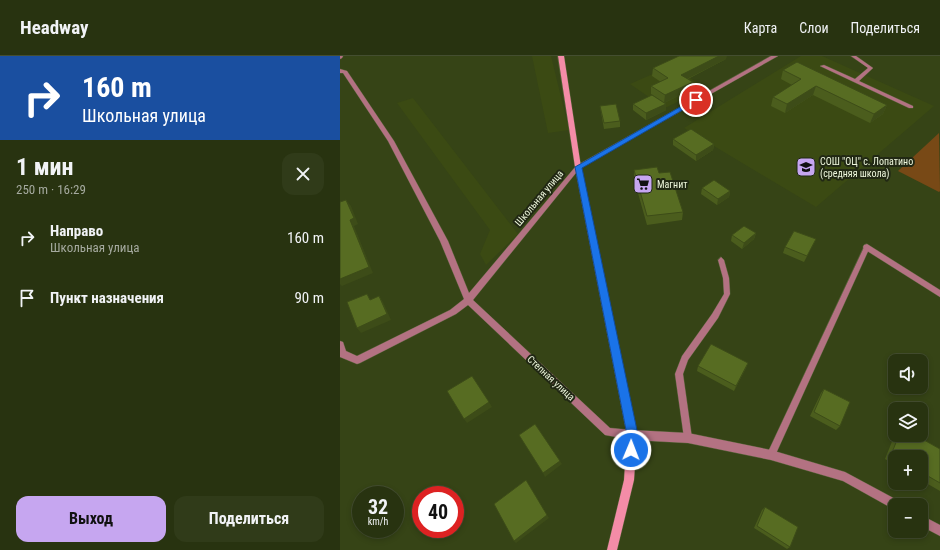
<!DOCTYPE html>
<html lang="ru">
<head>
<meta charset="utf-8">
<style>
	:root { --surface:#283310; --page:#303b19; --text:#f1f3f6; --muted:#a5aa9f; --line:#444e30; --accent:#c6a6f0 }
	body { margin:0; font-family:"Roboto Condensed",sans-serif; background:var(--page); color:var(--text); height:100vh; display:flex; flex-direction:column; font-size:15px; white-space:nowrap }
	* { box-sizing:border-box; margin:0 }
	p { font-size:13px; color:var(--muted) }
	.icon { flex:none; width:22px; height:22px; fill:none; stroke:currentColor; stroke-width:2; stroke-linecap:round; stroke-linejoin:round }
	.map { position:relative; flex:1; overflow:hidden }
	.drawer { display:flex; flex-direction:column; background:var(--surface); width:340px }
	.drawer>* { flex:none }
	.banner { background:#1a4fa0; color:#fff; overflow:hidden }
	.controls { position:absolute; left:548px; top:298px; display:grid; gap:8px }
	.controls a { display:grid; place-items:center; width:40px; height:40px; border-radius:8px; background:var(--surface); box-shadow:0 2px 6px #0003,0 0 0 1px var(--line); font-size:20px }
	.speed { position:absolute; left:12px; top:430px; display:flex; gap:8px; font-size:20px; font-weight:700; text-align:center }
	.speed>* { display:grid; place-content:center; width:52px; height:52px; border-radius:50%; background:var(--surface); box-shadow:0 2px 6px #0003,0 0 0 1px var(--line); line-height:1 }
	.speed small { font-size:10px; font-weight:400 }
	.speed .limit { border:6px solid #d22; background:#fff; color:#111 }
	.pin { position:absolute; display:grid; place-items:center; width:34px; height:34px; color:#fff; margin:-17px; border:2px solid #fff; border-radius:50%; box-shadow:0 1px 4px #0007 }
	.me { position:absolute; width:44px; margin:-22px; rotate:1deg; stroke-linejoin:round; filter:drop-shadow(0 0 3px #0008) }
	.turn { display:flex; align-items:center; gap:14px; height:84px; padding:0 16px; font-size:18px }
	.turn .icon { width:52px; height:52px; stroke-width:2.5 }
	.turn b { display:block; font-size:28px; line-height:34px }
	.round { display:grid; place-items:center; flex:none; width:42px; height:42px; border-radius:12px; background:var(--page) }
	.summary { display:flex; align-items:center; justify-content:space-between; height:68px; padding:0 16px }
	h1 { font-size:24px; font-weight:700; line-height:30px }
	.cta { display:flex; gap:8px; margin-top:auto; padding:8px 16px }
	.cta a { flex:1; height:46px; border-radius:12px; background:var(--accent); color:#111; font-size:16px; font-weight:700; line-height:46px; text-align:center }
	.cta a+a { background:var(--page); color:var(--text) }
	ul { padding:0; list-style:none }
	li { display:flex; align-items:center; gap:12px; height:60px; padding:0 16px }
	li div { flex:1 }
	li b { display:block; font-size:15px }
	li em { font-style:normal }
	header { display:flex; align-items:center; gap:24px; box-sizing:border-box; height:56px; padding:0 20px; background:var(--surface); border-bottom:1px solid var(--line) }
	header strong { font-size:19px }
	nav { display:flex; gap:22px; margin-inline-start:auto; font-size:14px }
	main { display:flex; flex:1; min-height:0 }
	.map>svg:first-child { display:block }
</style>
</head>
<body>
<header>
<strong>Headway</strong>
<nav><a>Карта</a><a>Слои</a><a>Поделиться</a></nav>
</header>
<main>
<section class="drawer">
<div class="banner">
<div class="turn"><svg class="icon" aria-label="right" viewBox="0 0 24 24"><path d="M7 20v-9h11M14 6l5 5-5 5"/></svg><div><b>160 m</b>Школьная улица</div></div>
</div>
<div class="summary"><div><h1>1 мин</h1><p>250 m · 16:29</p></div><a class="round"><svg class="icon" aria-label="close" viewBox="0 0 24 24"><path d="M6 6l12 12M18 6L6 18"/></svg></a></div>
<ul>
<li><svg class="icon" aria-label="right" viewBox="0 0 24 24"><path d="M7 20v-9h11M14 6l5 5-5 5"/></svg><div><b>Направо</b><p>Школьная улица</p></div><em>160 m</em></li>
<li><svg class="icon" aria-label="arrive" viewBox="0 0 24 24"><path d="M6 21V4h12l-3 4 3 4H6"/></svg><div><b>Пункт назначения</b></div><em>90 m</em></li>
</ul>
<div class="cta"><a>Выход</a><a>Поделиться</a></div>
</section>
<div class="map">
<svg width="600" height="494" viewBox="0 0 600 494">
	<rect width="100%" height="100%" fill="#364416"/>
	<path fill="#3b4a13" d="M192,0H211L229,74L208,77Z
		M461,0H482L594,50L476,151L344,72Z
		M331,10L366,32L325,52L290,28Z
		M73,42L178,178L146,209L140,198L150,174L57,47Z"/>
	<path fill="#784916" d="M599,77L600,135L599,136L558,115Z"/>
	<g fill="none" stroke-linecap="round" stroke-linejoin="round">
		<defs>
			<path id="lane" d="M511,0H516L533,12L519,25L573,50V52H569L480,10L484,9L515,23L528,12Z
				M525,189H527L530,191L434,402L431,403L428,402L427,399L428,396Z
				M381,201L384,204L389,222L390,238L378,262L348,304L343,318L352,382L351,385L348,386L345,385L344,382L335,318L342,300L372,258L384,238L383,222L378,204Z"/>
			<path id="street" d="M0,0H3L2,2L0,3Z
				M431,0H438L240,112L133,244L270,372L292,374L348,377L431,394L505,416L559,445L560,449H555V454L503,425L431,404L348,387L292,384L265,379L128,249L116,258L20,307L17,308L0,301V285L3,286L6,295L17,300L110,254L124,243L100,185L48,85L3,17H0V13L7,15L54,85L108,185L129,237L236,110Z
				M527,188L600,234V241L524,193L523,191L524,189Z
				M581,459L600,469V480L581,470Z"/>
			<path id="secondary" d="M218,0H224L241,111L297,379L294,424L277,494H267L284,424L287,379L235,111Z"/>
		</defs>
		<use href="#lane" stroke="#536136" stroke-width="1"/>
		<use href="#street" stroke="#536136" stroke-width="1"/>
		<use href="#secondary" stroke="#536136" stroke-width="1"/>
		<use href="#lane" fill="#b37282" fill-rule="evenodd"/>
		<use href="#street" fill="#b37282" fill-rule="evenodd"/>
		<use href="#secondary" fill="#f48ca7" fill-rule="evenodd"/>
	</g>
	<path fill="#4b5d1d" d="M386,3L348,23L353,26L352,33L324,47L311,38V30L321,26L312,20L313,12Z
		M443,14L547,49L543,58L530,67L473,39L445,57L431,50L433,41L452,29L441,23Z
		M293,48L326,54L306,64L293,54Z
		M260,50L280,65V71L264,73L261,56Z
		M333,83L374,88L373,94L356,105L333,89Z
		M294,114L319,117L343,156L342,164L307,169L294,123Z
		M362,132L390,135L389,141L377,149L361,138Z
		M416,177L414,183L402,193L391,185L392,179Z
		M476,183L464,206L443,197L445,191Z
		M408,307L406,312L394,335L357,315L358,310Z
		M484,333L500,370L496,374L470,360L481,337Z
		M555,378V379H575L600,393V435L581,424V401H555V409L545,403Z
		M425,451L450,491L447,493L414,472L422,454Z"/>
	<path fill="#3d4c18" d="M379,0H387L386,3L341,26V19Z
		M353,26L352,33L324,47L325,39Z
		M476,30L473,39L445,57L447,48Z
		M326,48V54L306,64V57Z
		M547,49L543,58L530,67L534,58Z
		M374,88L373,94L356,105V99Z
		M390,135L389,141L377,149L378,143Z
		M6,144L11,150L18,168L14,170L33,217L2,230L0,228V223L10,164Z
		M416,177L414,183L402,193L404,187Z
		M39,240L43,246L51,264L21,277L17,272Z
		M408,307L406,312L394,335L396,330Z
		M149,346L152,351L127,367L124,363Z
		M220,405L222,408L205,421L203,417Z
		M186,424L209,462L176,487L174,485Z"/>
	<path fill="#576c22" stroke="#3d4c18" d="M339,0H379L341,19L353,26L325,39L311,30L328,22L313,12Z
		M457,6L547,49L534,58L476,30L447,48L433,41L461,23L443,14Z
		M312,39L326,48L306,57L293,48Z
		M276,48L280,65L264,67L260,50Z
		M351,73L374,88L356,99L333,83Z
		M317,111L319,117L330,116L343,156L307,160L294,114Z
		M374,124L390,135L378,143L362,132Z
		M6,144L14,162L10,164L29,211L0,223V146Z
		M404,170L416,177L404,187L392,179Z
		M454,175L476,183L467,200L445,191Z
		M27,238L30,244L39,240L47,258L17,272L7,246Z
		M371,288L408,307L396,330L358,310Z
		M132,320L149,346L124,363L107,335Z
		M484,333L510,346L500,370L474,356Z
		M195,368L220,405L203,417L179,379Z
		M559,379H575L600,393V427L581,416V401H556L551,399Z
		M186,424L207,459L174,485L154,448Z
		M425,451L458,471L450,491L417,470Z"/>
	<path fill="#1a73e8" stroke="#114b97" d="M354,43L360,44L242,112L298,379L295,398L291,400L287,398L286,394L287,379L235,111Z"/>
	<defs>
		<symbol id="school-square" viewBox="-11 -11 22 22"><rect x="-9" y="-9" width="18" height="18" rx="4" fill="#c6a6f0" stroke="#212814"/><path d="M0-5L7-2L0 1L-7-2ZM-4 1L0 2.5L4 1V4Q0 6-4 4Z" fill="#111"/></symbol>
		<symbol id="supermarket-square" viewBox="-11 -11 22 22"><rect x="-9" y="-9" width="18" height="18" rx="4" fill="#c6a6f0" stroke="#212814"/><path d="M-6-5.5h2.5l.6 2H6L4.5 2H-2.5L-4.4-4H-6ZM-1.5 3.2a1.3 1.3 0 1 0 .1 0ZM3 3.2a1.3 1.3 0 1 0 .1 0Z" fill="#111"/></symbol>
	</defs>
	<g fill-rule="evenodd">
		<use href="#school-square" x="455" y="100" width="22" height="22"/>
		<use href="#supermarket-square" x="292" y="117" width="22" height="22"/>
	</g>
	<g text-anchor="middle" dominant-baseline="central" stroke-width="4" stroke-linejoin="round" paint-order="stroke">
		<g font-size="10" fill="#eef7dd" stroke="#212814" text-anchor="start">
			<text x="480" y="105">СОШ "ОЦ" с. Лопатино<tspan x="480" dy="12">(средняя школа)</tspan></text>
			<text x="317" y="128">Магнит</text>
		</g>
		<g font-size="10" fill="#eef7dd" stroke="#212814">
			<text transform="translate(199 142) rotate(-50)">Школьная улица</text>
			<text transform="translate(211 322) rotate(43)">Степная улица</text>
		</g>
	</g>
</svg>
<div class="controls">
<a><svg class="icon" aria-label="sound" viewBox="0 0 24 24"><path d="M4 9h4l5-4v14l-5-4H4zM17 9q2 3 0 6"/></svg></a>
<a><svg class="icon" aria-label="layers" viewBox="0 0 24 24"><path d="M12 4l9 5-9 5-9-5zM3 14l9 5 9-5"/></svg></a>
<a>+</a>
<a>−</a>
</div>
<div class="speed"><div>32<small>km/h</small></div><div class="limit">40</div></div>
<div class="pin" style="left:356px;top:44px;background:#d93025"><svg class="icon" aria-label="arrive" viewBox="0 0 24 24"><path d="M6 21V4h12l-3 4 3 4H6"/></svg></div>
<svg class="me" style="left:291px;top:394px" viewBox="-20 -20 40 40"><circle r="17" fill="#1a73e8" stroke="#fff" stroke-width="3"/><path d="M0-11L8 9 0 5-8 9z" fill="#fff"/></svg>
</div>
</main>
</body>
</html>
